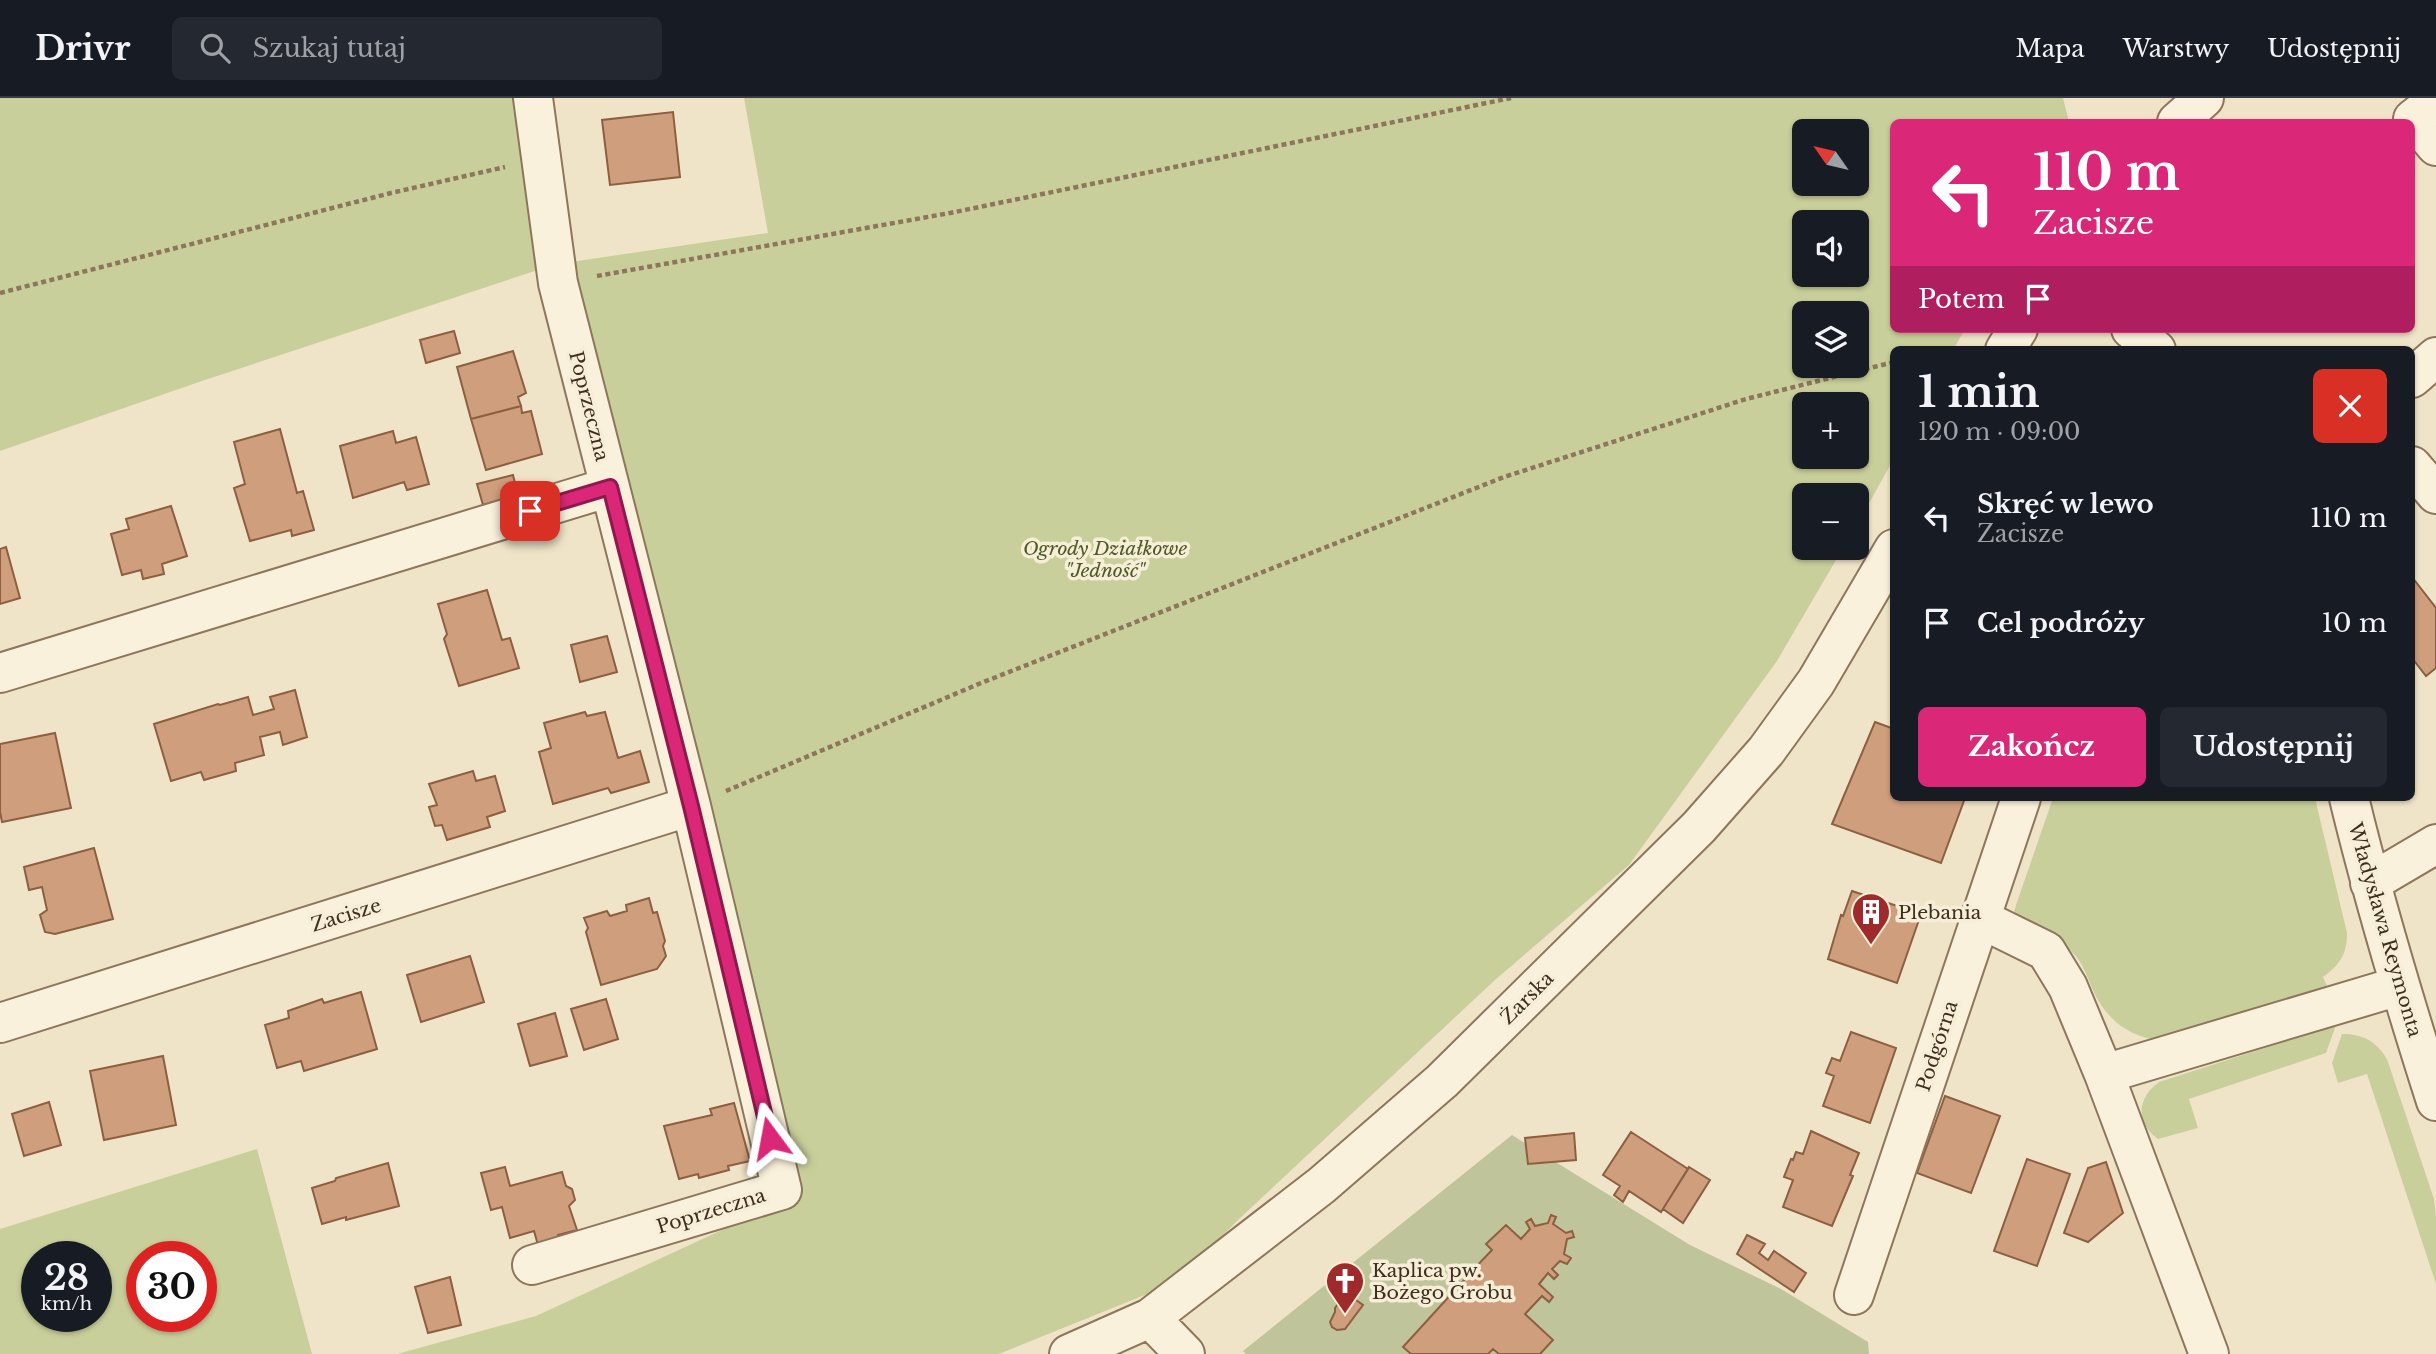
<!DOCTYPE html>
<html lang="pl">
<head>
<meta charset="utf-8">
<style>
	:root { --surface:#171b24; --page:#242831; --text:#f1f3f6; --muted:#9ea1a6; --line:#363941; --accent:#db2777 }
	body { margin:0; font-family:"Libre Baskerville",serif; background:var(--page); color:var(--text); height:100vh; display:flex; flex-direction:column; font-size:26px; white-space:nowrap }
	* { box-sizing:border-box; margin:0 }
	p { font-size:23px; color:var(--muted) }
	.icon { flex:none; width:38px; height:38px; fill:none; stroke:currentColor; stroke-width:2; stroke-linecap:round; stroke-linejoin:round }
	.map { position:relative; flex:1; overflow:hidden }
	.sheet { position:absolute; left:1890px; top:248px; width:525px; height:455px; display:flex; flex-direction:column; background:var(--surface); border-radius:10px; box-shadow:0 2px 5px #0004 }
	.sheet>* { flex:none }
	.top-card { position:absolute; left:1890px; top:21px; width:525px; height:214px; border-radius:10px; box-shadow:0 2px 5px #0004; background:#db2777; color:#fff; overflow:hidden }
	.needle { width:46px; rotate:304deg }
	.tools { position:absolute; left:1792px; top:21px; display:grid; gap:14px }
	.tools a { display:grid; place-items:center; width:77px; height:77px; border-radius:10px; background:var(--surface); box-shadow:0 2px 5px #0004; font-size:35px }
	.speed { position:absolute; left:21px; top:1143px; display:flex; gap:14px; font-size:35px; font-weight:700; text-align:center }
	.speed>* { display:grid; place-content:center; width:91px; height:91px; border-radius:50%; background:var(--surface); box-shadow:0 2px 5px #0004; line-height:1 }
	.speed small { font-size:18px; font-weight:400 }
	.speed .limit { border:10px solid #d22; background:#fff; color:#111 }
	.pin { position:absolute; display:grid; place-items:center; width:60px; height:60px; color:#fff; margin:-30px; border-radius:14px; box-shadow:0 4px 10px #0006 }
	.me { position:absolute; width:77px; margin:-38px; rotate:347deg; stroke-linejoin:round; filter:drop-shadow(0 0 5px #0008) }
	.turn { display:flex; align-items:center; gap:24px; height:147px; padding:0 28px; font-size:32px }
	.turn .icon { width:91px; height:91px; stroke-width:2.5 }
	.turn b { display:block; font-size:49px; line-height:60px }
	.then { display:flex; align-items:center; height:66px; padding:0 28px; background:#0003; gap:14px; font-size:26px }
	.round { display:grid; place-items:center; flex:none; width:74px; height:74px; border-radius:10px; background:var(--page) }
	.overview { display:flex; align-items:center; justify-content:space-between; height:119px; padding:0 28px }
	h1 { font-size:42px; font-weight:800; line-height:52px }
	.primary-button { display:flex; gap:14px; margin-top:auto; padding:14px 28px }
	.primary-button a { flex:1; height:80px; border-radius:10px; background:var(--accent); color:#fff; font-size:28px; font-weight:800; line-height:80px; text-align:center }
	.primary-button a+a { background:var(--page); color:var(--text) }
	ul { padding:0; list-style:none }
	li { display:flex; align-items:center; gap:21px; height:105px; padding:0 28px }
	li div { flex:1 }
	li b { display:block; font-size:26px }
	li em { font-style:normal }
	header { display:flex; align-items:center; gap:42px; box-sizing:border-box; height:98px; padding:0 35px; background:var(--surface); border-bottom:2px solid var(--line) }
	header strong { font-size:33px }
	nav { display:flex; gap:38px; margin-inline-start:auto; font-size:24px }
	.search { width:490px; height:63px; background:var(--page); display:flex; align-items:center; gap:18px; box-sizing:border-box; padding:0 24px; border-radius:10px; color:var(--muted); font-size:26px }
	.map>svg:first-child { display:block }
</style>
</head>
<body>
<header>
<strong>Drivr</strong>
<div class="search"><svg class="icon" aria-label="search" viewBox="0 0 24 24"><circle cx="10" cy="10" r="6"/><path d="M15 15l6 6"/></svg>Szukaj tutaj</div>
<nav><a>Mapa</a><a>Warstwy</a><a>Udostępnij</a></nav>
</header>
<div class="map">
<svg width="2436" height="1256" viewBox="0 0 2436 1256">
	<rect width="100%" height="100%" fill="#f0e4c8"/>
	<path fill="#c9cf9b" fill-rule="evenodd" d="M0,0H533L557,166L768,135L744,0H2063L2069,24H1894V231H1965L1953,252H1894L1893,362L1857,427V397H1804V450H1843L1777,563L1629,767L1495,882L1239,1121L1177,1184L999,1256H397L536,1218L789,1101L556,166L202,283L0,353ZM1804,33H1857V86H1804ZM1804,124H1857V177H1804ZM1804,215H1857V268H1804ZM1804,306H1857V359H1804Z
		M2053,700H2315L2347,835C2347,856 2340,867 2323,879L2328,890L2161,942C2128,940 2104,919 2092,890C2087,878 2083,866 2074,856C2058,839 2035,828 2016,817L2014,813Z
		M2336,927L2326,955L2189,1001L2198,1030L2158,1041C2135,1024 2137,1000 2159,984Z
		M2342,936C2363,936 2376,943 2387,961L2434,1101L2436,1119V1186L2367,976L2338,985L2332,965Z
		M257,1051L312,1256H0V1131ZM96,1158V1218H37V1158ZM201,1158V1218H142V1158Z"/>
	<path fill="#bfc49a" d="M1512,1037L1690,1147L1781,1191L1868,1244L1869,1256H1246L1243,1253Z"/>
	<path fill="#cf9f7d" stroke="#8d5f41" stroke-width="2" d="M673,14L680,79L610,87L602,22Z
		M454,233L460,255L426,265L420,242Z
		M513,253L526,295L518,299L521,308L471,321L457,269Z
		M521,308L522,315L531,313L542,356L486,372L471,321Z
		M280,331L297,395L303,393L314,432L292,438L291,432L250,443L234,390L245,386L234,344Z
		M393,333L396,345L416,339L429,386L407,392L404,384L353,400L340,348Z
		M513,377L518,397L483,407L477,386Z
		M171,408L187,458L162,466L164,476L143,481L141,472L122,477L111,436L129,431L126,421Z
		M6,449L20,500L0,506V451Z
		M2412,479L2436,510V570L2426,578L2412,560Z
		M487,492L502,542L510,540L519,570L459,588L444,541L447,536L438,506Z
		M607,538L617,574L580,584L571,547Z
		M295,592L307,639L283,647L280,634L260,639L264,657L235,665L236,673L204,682L201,674L171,683L154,626L218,606L220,607L248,599L253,617L274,611L270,599Z
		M585,614L587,618L605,614L618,660L640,653L649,684L611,695L608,690L553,706L539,654L551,650L544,625Z
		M1875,624L1894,631V700H1965L1941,765L1832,726Z
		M55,635L71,710L2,724L0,714V646Z
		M473,673L476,683L495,678L505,713L487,719L490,729L447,742L442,727L435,728L429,709L437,707L429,686Z
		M94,750L113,821L55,836L45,834L40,817L47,812L42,789L29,792L24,769Z
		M1852,793L1921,816L1897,885L1828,861L1841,817L1843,818Z
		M649,800L653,815L657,814L665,843L663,848L666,858L657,871L601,887L586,834L588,830L584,820L607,813L610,818L627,813L626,807Z
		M470,858L484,904L421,924L407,877Z
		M361,894L377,951L304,973L301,963L277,970L265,927L289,920L288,913L322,901L324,905Z
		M606,901L618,941L584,952L571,911Z
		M555,915L567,958L530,968L518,926Z
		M1851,934L1896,950L1870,1025L1823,1008L1834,978L1826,975L1832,960L1840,963Z
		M163,958L176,1027L104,1042L90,973Z
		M1945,998L2000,1018L1971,1095L1917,1075Z
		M49,1004L61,1047L24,1058L12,1016Z
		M734,1005L750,1063L728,1068L729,1072L699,1080L698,1076L679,1081L664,1028L712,1017L710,1011Z
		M1811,1033L1859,1055L1850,1077L1853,1078L1832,1128L1783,1109L1793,1082L1784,1079L1791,1061L1793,1062L1796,1054L1803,1056Z
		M1631,1034L1688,1071L1661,1114L1629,1093L1623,1104L1614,1097L1620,1088L1603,1077Z
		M1574,1035L1576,1062L1528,1066L1525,1040Z
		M2027,1061L2070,1076L2037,1168L1994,1153Z
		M2106,1064L2123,1115L2088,1144L2064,1135L2088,1070Z
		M388,1065L399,1108L346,1122V1119L322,1126L312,1090L335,1083L336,1080Z
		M505,1069L510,1088L562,1074L566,1088L572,1091L575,1102L569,1108L577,1132L558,1137L559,1141L538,1147L534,1133L510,1140L502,1109L491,1112L481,1075Z
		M1689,1069L1710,1082L1683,1125L1663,1111Z
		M1551,1117L1556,1119L1553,1126L1566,1135L1572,1133L1574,1139L1567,1141L1564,1156L1571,1160L1567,1166L1560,1163L1552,1171L1558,1177L1554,1181L1548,1175L1539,1186L1553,1199L1549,1204L1542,1198L1525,1216L1553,1242L1540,1256H1499L1493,1251L1488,1256H1411L1403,1249L1466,1180L1460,1173L1465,1169L1471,1174L1492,1152L1486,1146L1506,1127L1521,1141L1530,1131L1526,1124L1531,1121L1535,1128L1548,1125Z
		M1747,1137L1765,1146L1759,1155L1768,1162L1774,1153L1806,1175L1794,1194L1737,1156Z
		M450,1179L461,1227L428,1235L415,1189Z
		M1346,1195L1363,1207L1345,1231L1337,1232L1332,1229L1330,1224L1335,1214V1210Z"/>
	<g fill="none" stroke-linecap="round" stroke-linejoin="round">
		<defs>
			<path id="minor" d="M2432,0L2435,4L2413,21L2436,48
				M2177,24L2204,0
				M2131,231L2156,252
				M2005,252L2018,231
				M2412,280L2436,259
				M2412,368L2436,396
				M0,575L610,389
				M2349,700C2374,803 2404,903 2436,1003
				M2370,785L2436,746
				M1979,820L2046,853L2068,889L2104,976
				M0,925L691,708
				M532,1167L782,1092L691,708L558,185L533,0
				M1854,1197L2021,700
				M1150,1220L1185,1256
				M1069,1256L1150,1220L1322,1087L1442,983L1699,729L1766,653L1816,584L1894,451
				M2209,1256L2104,976L2399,888"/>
		</defs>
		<use href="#minor" stroke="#8d765c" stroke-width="42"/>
		<path stroke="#8d765c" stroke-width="4.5" stroke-dasharray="5 3.5" stroke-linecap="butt" d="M597,178L950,115L1511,0
			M0,195L391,95L505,69
			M726,693L981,585L1504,379L1746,301L1894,264"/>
		<use href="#minor" stroke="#faf1dc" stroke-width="38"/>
	</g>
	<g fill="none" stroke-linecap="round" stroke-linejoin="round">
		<defs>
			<path id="route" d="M530,413L610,389L691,708L770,1040"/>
		</defs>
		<use href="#route" stroke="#8e194d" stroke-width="18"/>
		<use href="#route" stroke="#db2777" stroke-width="12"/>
	</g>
	<defs>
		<symbol id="building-pin" viewBox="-11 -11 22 30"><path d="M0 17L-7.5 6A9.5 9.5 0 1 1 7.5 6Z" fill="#9e2a2b" stroke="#f7eed8"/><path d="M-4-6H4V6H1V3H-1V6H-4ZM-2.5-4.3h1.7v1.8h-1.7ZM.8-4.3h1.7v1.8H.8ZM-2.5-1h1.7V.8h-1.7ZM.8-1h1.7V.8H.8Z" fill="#fff"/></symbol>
		<symbol id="church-pin" viewBox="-11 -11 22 30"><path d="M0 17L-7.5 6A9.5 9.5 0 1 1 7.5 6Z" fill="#9e2a2b" stroke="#f7eed8"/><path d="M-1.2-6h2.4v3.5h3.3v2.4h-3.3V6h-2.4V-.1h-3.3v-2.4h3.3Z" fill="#fff"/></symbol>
	</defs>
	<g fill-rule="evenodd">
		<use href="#building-pin" x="1849" y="792" width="44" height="60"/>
		<use href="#church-pin" x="1323" y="1161" width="44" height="60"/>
	</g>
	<g text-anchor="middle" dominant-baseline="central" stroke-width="7" stroke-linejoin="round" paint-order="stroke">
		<g font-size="19" fill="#3d2e20" stroke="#f7eed8">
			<text transform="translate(589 308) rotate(76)">Poprzeczna</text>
			<text transform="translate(346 817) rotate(-17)">Zacisze</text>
			<text transform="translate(2385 832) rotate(74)">Władysława Reymonta</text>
			<text transform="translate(1527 900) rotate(-45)">Żarska</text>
			<text transform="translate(1937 948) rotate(-72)">Podgórna</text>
			<text transform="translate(711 1113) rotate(-17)">Poprzeczna</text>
		</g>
		<g font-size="19" font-style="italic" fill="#4d5a26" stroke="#f7eed8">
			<text x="1105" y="450">Ogrody Działkowe<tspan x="1105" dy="22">"Jedność"</tspan></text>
		</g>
		<g font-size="19" fill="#3d2e20" stroke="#f7eed8" text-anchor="start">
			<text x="1898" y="814">Plebania</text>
			<text x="1372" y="1172">Kaplica pw.<tspan x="1372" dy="22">Bożego Grobu</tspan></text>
		</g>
	</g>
</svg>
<div class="tools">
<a><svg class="needle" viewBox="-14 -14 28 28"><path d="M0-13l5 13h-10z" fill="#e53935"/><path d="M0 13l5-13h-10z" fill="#9ea1a6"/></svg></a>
<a><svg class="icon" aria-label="sound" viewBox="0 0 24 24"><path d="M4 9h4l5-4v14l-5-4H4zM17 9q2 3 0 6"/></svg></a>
<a><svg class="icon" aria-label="layers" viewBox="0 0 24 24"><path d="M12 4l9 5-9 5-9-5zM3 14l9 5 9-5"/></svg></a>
<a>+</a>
<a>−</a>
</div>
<div class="speed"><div>28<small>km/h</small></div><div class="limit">30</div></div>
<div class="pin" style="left:530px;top:413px;background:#d93025"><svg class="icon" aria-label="arrive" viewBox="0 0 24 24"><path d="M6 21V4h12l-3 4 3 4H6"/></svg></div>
<svg class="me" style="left:770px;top:1040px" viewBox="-20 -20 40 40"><path d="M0-17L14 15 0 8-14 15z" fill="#db2777" stroke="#fff" stroke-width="4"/></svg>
<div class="top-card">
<div class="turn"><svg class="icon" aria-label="left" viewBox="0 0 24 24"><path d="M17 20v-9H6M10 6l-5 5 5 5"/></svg><div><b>110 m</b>Zacisze</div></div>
<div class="then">Potem<svg class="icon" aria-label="arrive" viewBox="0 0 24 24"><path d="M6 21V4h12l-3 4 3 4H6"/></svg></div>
</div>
<section class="sheet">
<div class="overview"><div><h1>1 min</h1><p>120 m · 09:00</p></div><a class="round" style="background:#d93025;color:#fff"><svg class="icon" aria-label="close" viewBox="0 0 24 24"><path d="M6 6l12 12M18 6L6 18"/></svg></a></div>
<ul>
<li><svg class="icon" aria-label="left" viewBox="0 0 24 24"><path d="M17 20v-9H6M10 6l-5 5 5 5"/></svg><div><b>Skręć w lewo</b><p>Zacisze</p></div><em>110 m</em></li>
<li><svg class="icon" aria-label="arrive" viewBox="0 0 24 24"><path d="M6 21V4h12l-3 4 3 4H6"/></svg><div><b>Cel podróży</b></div><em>10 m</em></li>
</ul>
<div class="primary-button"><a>Zakończ</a><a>Udostępnij</a></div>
</section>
</div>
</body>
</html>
